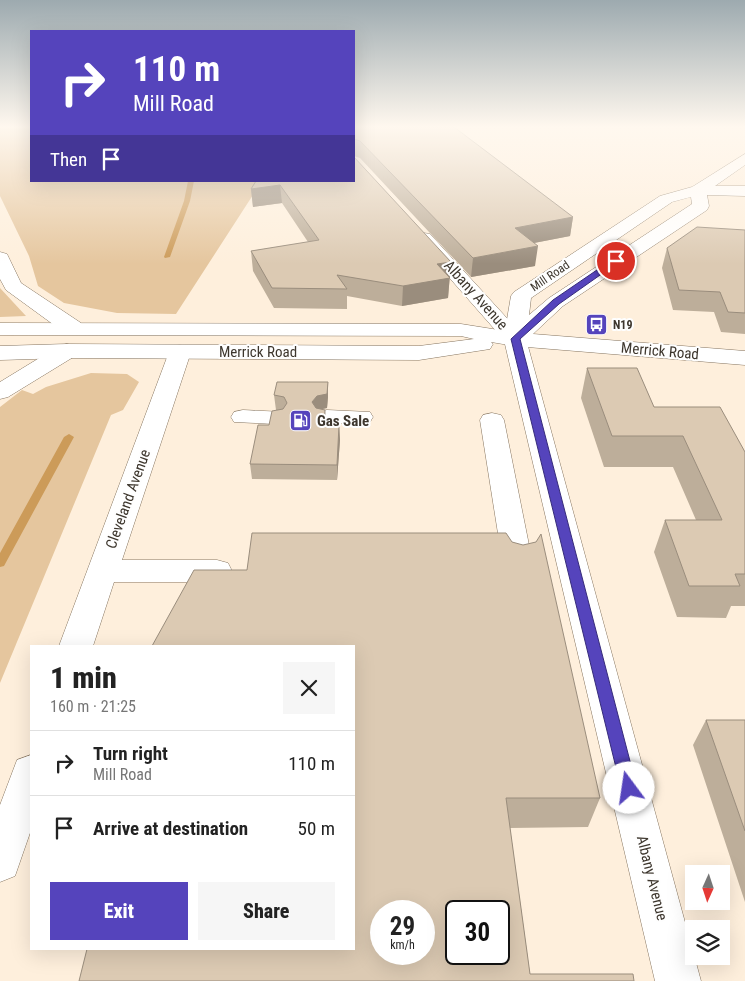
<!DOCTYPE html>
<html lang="en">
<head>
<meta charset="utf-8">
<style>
	:root { --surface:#fff; --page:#f6f6f6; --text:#222; --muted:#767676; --line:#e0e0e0; --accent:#5544bc }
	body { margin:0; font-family:"Roboto Condensed",sans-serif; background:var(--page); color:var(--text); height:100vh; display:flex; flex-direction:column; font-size:19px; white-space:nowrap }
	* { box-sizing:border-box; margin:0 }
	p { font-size:16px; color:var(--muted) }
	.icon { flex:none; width:28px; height:28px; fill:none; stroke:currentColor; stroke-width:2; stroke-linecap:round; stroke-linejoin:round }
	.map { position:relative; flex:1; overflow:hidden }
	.side { position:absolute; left:30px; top:645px; width:325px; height:305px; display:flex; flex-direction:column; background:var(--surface); border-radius:0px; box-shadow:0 5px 20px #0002 }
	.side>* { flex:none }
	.hud { position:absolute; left:30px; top:30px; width:325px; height:152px; border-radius:0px; box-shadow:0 5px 20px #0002; background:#5544bc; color:#fff; overflow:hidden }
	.needle { width:32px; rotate:183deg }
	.buttons { position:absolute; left:685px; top:865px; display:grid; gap:10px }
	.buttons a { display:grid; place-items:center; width:45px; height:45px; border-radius:0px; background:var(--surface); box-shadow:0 5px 20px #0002; font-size:25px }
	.speed { position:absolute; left:370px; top:900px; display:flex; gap:10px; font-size:25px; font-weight:700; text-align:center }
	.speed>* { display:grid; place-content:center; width:65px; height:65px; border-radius:50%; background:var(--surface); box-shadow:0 5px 20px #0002; line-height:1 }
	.speed small { font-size:12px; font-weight:400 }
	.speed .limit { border:2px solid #111; border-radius:8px; background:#fff; color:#111 }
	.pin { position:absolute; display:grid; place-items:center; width:42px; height:42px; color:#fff; margin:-21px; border:2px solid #fff; border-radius:50%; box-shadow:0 1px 5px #0007 }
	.me { position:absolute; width:55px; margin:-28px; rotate:346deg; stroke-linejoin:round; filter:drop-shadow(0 0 4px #0008) }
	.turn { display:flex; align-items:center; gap:18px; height:105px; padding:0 20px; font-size:22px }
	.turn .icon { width:65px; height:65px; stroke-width:2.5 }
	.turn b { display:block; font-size:35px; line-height:42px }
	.then { display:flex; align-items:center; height:48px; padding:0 20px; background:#0003; gap:10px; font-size:19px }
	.round { display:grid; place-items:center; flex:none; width:52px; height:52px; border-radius:0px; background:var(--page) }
	.headline { display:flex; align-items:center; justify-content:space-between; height:85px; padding:0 20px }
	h1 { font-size:30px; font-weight:800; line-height:38px }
	.cta { display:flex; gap:10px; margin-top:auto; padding:10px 20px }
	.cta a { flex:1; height:58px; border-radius:0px; background:var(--accent); color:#fff; font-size:20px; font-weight:800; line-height:58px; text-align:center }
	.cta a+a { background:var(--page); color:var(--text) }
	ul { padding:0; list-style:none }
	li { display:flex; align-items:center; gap:15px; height:65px; padding:0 20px; border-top:1px solid var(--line) }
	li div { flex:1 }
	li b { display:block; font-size:19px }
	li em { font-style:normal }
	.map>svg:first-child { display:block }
</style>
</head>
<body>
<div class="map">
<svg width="745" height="981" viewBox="0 0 745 981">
	<rect width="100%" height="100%" fill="#feefdc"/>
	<path fill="#e5c69e" d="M0,127H31V181H262L176,314L117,313L64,303L38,286L29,256L0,196Z
		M0,288L26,316L0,317Z
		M91,373L127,374L139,382L123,410L111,415L0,683V407L22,390L33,394L46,387Z"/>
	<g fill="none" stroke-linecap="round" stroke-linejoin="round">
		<path fill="#cc9b59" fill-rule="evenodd" d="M188,181H194L190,201L170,257L165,258L164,257L184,201Z
			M69,434L74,437L4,566L0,567V553L64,437Z"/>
		<defs>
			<path id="minor" d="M424,233L430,234L526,339L701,981H655L504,340L418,242L415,238L418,234Z
				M180,345L188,347L191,352L122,560H217L228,563L232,571L228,579L217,582H114L93,646H59L169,352L172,347Z
				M243,410L284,412L287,417L284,422L275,424L234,422L231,417L234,412Z
				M327,410L370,412L373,417L370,422L361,424L318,422L315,417L318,412Z
				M492,413L501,415L504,420L533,565L529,573L518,576L507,573L503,565L480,420L483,415Z
				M31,755V830L15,876L0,882V805L17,760Z"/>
			<path id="major" d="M745,154V165L715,186H745V196L707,195L709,206L707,210L563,306L533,334L745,351V365L515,346L491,342L493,344L490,349L419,360L67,358L0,360V346L67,344L419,346L474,339L461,336L0,335V323L461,324L505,331L511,296L514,292L660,196L692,187ZM691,197L692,204L549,298L529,315L531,298L672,202Z"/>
			<path id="highway" d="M0,252L7,254L21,283L81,323L84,328L81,333L73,334L65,333L6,290L0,279Z
				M67,344L75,346L78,351L75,356L8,397L0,399V382L59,346Z"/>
		</defs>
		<use href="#minor" stroke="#867560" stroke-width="1"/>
		<use href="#major" stroke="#867560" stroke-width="1"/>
		<use href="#highway" stroke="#867560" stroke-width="1"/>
		<use href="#minor" fill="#fff" fill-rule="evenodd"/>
		<use href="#major" fill="#fff" fill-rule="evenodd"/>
		<use href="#highway" fill="#fff" fill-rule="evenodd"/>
	</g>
	<path fill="#bdae9a" d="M354,127L573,217L570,236L534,243L535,266L471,277L360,158L354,156Z
		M256,181H354L451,262L448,298L402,306L347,296V309L274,308L253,271L251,251L308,242L282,203L253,207L251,189Z
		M745,230V334L721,332L714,312L673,310L662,268L667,248Z
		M587,368L654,407L745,452V606H731L726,618L677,617L654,552L665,520H696L673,467H604L581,398Z
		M274,395L328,397L327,408L322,409L326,425H339L340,440L337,480L252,479L250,464L269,425L278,410H276Z
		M354,646L600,798L588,827L510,828L530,974L79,981Z
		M706,720H745V902L693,745Z"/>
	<path fill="#9a8d7d" d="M280,185L282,203L253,207L251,189Z
		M573,217L570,236L513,247L515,228Z
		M538,246L535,266L471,277L473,258Z
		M451,262L448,298L402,306L403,286L437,264Z
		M328,382V397L327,408L318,410L313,416L312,402Z
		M325,410L326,424L325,440L324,425Z
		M339,425L340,440L337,480V465Z"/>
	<path fill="#dccab3" stroke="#9a8d7d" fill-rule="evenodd" d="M354,127H454L573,217L515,228L538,246L473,258L360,141L354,139Z
		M354,157L451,262L437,264L450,278L403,286L337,275L347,289L272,288L251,251L319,240L280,185L251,189L256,181H354Z
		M697,227L745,230V313L728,312L720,292L679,290L667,248Z
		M587,368H637L654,407H720L745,452V574H735L740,586H689L665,520H722L683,436H612Z
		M277,382H328L327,394L317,396L312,402L316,408L325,410L324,425H339L337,465L250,464L258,425H269L272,411L283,409L287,403L284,397L274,395Z
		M252,533H506L512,542L523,545L536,542L541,534L600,798H506L530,974H633L634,981H79L87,949H354V646H152L194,570H247ZM381,911H424V954H381ZM456,911H499V954H456Z
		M706,720H745V831Z"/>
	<linearGradient id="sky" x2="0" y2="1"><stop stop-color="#9daaaf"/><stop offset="0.48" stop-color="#fff8ef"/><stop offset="1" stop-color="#fff8ef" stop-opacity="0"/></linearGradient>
	<rect width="745" height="264" fill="url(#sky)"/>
	<path fill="#5544bc" stroke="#372c7a" d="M613,259L620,261L559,304L520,339L637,788L635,793L629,795L623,793L621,788L511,339L553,300Z"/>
	<defs>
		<symbol id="bus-square" viewBox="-11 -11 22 22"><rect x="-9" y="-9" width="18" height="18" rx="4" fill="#5544bc" stroke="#fefefe"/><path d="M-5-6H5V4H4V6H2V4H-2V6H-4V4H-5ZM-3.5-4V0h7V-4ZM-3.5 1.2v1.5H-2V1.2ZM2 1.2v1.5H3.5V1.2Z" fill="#fff"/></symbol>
		<symbol id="fuel-square" viewBox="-11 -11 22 22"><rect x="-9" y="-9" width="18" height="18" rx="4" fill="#5544bc" stroke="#fefefe"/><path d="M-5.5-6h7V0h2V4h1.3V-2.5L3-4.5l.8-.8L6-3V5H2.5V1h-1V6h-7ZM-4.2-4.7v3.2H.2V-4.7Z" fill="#fff"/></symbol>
	</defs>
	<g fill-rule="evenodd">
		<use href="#bus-square" x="584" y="312" width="25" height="25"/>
		<use href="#fuel-square" x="288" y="408" width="25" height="25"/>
	</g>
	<g text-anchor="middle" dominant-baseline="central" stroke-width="4" stroke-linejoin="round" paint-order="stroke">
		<g font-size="12" fill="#3d362d" stroke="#fefefe">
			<text transform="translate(550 276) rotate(-34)">Mill Road</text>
		</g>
		<g font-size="12" font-weight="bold" fill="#3d362d" stroke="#fefefe" text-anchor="start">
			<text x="613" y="325">N19</text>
		</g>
		<g font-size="15" fill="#3d362d" stroke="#fefefe">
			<text transform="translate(476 295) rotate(48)">Albany Avenue</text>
			<text transform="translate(660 351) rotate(5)">Merrick Road</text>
			<text x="258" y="352">Merrick Road</text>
			<text transform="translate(128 499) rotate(-70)">Cleveland Avenue</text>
			<text transform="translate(652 878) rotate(76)">Albany Avenue</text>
		</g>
		<g font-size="15" font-weight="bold" fill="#3d362d" stroke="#fefefe" text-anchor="start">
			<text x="317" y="421">Gas Sale</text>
		</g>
	</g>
</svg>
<div class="buttons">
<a><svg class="needle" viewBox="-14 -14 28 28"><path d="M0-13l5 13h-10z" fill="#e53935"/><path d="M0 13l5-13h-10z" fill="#767676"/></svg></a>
<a><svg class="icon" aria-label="layers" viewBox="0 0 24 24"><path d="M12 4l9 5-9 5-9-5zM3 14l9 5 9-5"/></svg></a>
</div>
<div class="speed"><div>29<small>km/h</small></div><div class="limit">30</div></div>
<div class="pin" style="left:616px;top:261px;background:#d93025"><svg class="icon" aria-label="arrive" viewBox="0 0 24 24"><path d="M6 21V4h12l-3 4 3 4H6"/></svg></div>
<svg class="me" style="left:629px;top:788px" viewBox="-20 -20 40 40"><circle r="19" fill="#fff"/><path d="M0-13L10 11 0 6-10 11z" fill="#5544bc"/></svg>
<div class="hud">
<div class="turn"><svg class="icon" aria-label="right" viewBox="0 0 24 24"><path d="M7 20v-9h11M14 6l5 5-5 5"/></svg><div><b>110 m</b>Mill Road</div></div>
<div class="then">Then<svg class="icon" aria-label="arrive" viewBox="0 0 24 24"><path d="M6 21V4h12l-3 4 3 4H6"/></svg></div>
</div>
<section class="side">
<div class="headline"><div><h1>1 min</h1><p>160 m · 21:25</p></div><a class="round"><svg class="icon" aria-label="close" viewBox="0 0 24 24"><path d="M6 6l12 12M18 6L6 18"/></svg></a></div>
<ul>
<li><svg class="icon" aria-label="right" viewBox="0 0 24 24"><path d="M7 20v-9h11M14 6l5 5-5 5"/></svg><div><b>Turn right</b><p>Mill Road</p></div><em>110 m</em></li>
<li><svg class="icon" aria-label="arrive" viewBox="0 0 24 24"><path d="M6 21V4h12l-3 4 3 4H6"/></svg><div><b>Arrive at destination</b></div><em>50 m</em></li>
</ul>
<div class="cta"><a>Exit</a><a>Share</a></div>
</section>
</div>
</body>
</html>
